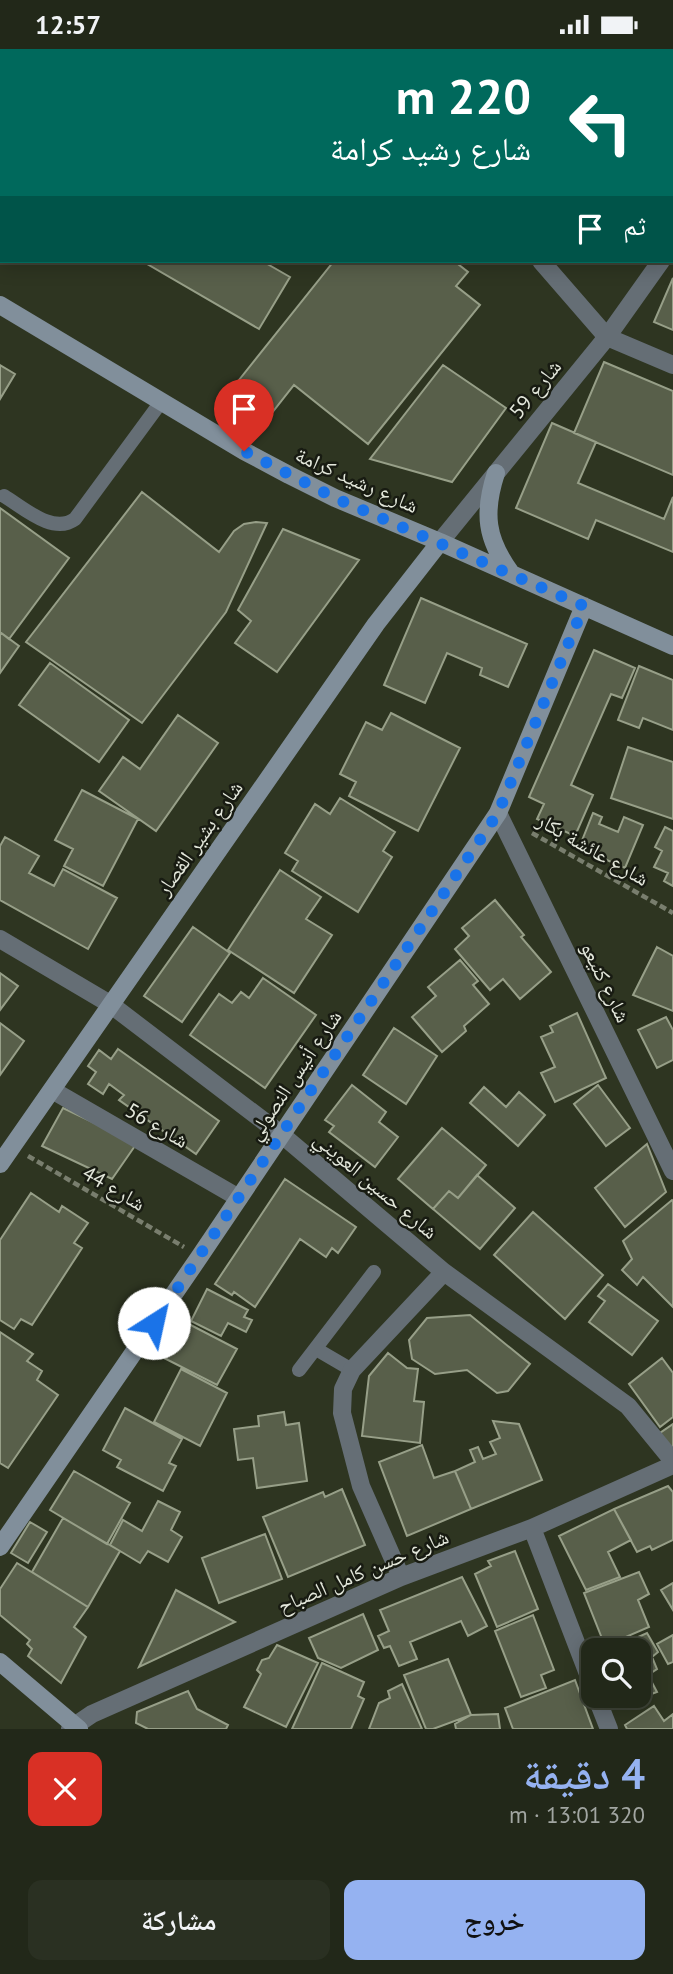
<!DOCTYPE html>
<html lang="ar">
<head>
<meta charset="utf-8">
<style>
	:root { --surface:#222819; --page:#2a3022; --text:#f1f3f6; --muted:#a2a6a2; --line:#3f4438; --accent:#95b2f1 }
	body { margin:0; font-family:"PT Sans","Noto Naskh Arabic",sans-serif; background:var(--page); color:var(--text); direction:rtl; height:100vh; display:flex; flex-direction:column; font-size:26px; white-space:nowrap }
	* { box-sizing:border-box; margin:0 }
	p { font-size:23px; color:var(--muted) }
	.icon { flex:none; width:38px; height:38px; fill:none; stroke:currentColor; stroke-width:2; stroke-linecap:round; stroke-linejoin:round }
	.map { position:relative; height:1680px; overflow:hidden; direction:ltr }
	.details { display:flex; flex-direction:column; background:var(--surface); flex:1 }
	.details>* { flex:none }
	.banner { position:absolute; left:0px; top:0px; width:674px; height:214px; box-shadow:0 4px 18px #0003,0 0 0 2px var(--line); direction:rtl; background:#00695c; color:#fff; overflow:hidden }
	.controls { position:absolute; left:581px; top:1589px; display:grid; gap:14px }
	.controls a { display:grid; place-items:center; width:70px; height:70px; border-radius:14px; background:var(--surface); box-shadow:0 4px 18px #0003,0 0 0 2px var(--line); font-size:35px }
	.pin { position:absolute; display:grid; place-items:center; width:60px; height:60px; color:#fff; margin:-72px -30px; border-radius:50% 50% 50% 0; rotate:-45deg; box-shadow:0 0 7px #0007 }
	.pin .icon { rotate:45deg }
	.me { position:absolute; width:77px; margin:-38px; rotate:35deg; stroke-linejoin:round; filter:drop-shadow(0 0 5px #0008) }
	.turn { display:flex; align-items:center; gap:24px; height:147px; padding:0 28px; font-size:32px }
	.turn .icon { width:91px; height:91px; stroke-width:2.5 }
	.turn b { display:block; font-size:49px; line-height:60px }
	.then { display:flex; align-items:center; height:66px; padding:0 28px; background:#0003; gap:14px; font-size:26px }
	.round { display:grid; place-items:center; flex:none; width:74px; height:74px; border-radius:14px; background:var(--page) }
	.summary { display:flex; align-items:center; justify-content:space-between; height:119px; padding:0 28px }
	h1 { font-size:42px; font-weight:600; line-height:52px; color:var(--accent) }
	.primary-button { display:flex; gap:14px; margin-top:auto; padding:14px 28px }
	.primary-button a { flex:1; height:80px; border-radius:14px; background:var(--accent); color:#111; font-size:28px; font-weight:600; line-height:80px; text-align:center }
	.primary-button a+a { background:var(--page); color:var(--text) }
	.status { display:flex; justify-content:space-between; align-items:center; height:49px; padding:0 35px; background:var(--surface); direction:ltr }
	.status svg { height:19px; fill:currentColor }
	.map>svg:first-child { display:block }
</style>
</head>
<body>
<div class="status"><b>12:57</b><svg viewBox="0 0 49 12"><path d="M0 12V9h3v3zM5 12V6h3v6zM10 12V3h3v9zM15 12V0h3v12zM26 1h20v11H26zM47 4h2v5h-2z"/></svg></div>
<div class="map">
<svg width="673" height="1680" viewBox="0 0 673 1680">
	<rect width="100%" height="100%" fill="#2e3521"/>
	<path fill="#585f4a" stroke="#979f88" stroke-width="2" d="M256,0H340L341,2H254Z
		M384,0H501L497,2Z
		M663,0H673V111L672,2H662Z
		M142,212H262L290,228L259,280Z
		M334,212H454L468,223L456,237L480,256L368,395L294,336L271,365L235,336Z
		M673,229V281L654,273Z
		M604,313L673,342V426L574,384Z
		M0,316L15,325L0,350Z
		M443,316L506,359L452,433L370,410Z
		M552,374L596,393L578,434L664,470L673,448V503L596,471L588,490L516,459Z
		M142,443L219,503L234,482L244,475L256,473L267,474L226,563L142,674L26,593Z
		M0,459L69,509L9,590L0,583Z
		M283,480L359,511L277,623L235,594L251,572L238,561Z
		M421,549L527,595L508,638L480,626L482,619L447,604L425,654L384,636Z
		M0,583L19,597L0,624Z
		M594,601L635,619L622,649L611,645L571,736L593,746L575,787L537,770L544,755L529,748Z
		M50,614L129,671L99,713L19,656Z
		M639,617L673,631V681L643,669L639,679L618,671Z
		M391,664L460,699L418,782L349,747L356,733L340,725L366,673L382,681Z
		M178,666L218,694L156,782L99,742L123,708L140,720Z
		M628,698L673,713V770L611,749Z
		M82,741L138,770L103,837L64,817L73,800L55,791Z
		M340,749L395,783L383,802L392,808L358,863L292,822L298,812L285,804L315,755L330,765Z
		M593,764L602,768L599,775L618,783L624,768L643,776L625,819L579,799Z
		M665,778L673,782V837L664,832L668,824L654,818L662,802L655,798Z
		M5,788L39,807L29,824L54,837L63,820L117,849L88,900L0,851V797Z
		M280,821L321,848L306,870L332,886L294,944L228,901Z
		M495,851L524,886L521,888L551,923L520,950L503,930L490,941L455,900L469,887L462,879Z
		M193,878L230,904L182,973L144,947Z
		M657,898L673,907V962L633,946Z
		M460,911L478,932L473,936L489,955L464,977L466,982L442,1003L412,968L436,947L428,938Z
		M0,924L18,937L0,961Z
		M263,929L316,966L265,1039L190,986L219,945L232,954L241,943L249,949Z
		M577,964L606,1029L555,1053L541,1024L555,1018L541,988L553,983L550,977Z
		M666,968L673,981V1011L657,1019L638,981Z
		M0,974L24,992L0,1026Z
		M394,979L437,1007L406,1055L363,1026Z
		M118,1000L219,1072L196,1105L119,1051L124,1046L109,1035L103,1045L88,1035L96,1023L88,1017L99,1001L111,1010Z
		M352,1036L386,1063L379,1073L398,1088L375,1118L329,1083L334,1077L325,1071Z
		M598,1036L630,1079L606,1097L574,1055Z
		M484,1038L506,1058L519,1043L545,1066L518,1097L470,1054Z
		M63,1059L137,1094L112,1130L42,1097Z
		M442,1079L486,1116L458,1149L449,1142L433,1160L398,1130Z
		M647,1095L666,1143L625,1178L595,1139Z
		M477,1126L515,1159L480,1200L433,1160L449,1142L458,1149Z
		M285,1130L356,1178L338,1204L332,1199L326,1208L300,1190L255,1258L234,1243L232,1246L215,1235Z
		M31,1144L59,1163L62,1157L88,1174L74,1194L82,1199L32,1276L21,1270L14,1280L0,1271V1191Z
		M672,1151L673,1152V1258L643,1228L637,1236L622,1221L632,1210L623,1192Z
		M533,1163L603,1226L565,1270L494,1206Z
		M608,1235L658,1272L632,1306L589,1273L605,1252L598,1247Z
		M207,1240L248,1261L244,1268L252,1271L246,1283L228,1274L221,1287L191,1272Z
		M470,1266L530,1315L508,1342L497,1344L467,1321L435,1325L412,1310L409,1291L427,1269Z
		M183,1272L237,1300L217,1336L164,1309Z
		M0,1283L33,1305L27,1312L42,1322L37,1331L58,1346L8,1419L0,1414Z
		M388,1304L407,1319L418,1320L414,1352L424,1353L420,1394L362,1387L369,1327Z
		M662,1309L673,1324V1368L660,1378L629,1335Z
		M181,1320L227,1344L200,1397L154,1373Z
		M125,1359L182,1390L169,1414L176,1417L163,1442L117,1418L121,1411L103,1401Z
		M284,1363L286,1376L299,1374L307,1432L257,1439L253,1409L238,1411L234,1380L259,1377L258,1367Z
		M493,1372L519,1375L542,1431L471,1460L455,1422L475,1413L470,1401L478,1398L483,1410L496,1405L490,1393L500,1389Z
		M673,1375V1403L657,1386Z
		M422,1396L434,1429L455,1422L471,1460L407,1487L379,1413Z
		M74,1422L130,1454L107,1495L50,1461Z
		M668,1437L673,1443V1491L652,1501L650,1497L637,1503L614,1460Z
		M342,1440L365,1496L288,1528L263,1468L323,1443L325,1448Z
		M158,1452L180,1463L171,1481L182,1488L168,1513L148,1502L140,1514L110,1496L123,1471L142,1482Z
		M614,1460L631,1491L608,1503L620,1528L586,1541L559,1487Z
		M63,1469L120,1502L88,1558L32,1523Z
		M30,1473L47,1483L28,1514L11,1504Z
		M265,1485L282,1530L219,1554L202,1509Z
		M515,1502L538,1560L497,1578L475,1525L491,1517L488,1512Z
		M17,1514L88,1558L74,1578L86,1588L61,1634L28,1607L32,1600L27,1595L30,1591L0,1566V1540Z
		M639,1523L649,1545L638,1551L649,1578L605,1597L584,1544Z
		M462,1528L487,1577L468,1587L461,1572L410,1593L417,1610L399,1617L390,1597L384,1599L378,1587L389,1582L380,1561Z
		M673,1534V1561L661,1541Z
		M176,1541L235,1573L139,1618Z
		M363,1565L378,1601L341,1619L318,1609L309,1589Z
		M533,1566L554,1621L541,1626L546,1639L521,1648L495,1582Z
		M647,1584L658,1603L652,1608L657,1620L648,1626L657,1643L646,1647L642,1641L639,1643V1601H616V1598Z
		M673,1586V1613L668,1615L657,1595Z
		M277,1596L318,1614L286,1678L244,1658L261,1625L257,1621L262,1611L269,1609Z
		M448,1610L471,1666L433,1680H426L404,1626Z
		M322,1614L364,1633L358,1647L364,1650L351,1680H292Z
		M575,1631L593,1680H513L505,1659Z
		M402,1635L422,1680H369L379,1654L390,1649L388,1642Z
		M188,1642L197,1660L228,1676L226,1680H148L136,1674L137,1663Z
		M654,1657L664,1672L673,1665V1680H627L625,1676Z
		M498,1665L500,1680H456L455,1675L471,1666Z"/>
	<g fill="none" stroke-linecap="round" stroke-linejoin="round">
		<path stroke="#797e6e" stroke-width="4.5" stroke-dasharray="7 3.5" stroke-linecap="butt" d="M532,784L673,864
			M28,1107L184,1198"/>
		<path stroke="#656e75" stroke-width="14" d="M186,0L187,2
			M4,447C24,459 53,486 75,470L161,353
			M316,1300L352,1321
			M299,1321L374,1223"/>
		<path stroke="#656e75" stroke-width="18" d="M359,0L361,2
			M579,0L580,2
			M116,2L117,0
			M0,134L2,132
			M672,156L673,157
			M672,196L673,195
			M541,212L607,288L673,316
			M440,493L607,288L661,212
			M498,764L673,1122
			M0,890L110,955L282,1086L444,1223L628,1357L673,1412
			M52,1041L239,1149
			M532,1479L593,1638
			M401,1528L361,1437L342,1364L343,1340L352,1321L444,1223
			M596,1647L609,1680
			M70,1680L92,1665L401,1528L532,1479L673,1416"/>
		<path stroke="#818f9b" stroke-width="18" d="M0,256L244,402L289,426L335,449L440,493L673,597
			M496,424C483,464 486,490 511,524
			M0,1115L376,575L440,493
			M0,1498L200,1207L498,764L584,557
			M0,1613L79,1680"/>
	</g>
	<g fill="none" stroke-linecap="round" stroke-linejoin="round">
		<path stroke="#1a73e8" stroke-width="12" stroke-dasharray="0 21.6" d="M154,1274L498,764L584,557L335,449L244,402"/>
	</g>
	<g text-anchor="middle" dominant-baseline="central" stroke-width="5" stroke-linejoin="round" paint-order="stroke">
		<g font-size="21" fill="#e3e7db" stroke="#181b12">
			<text transform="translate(535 340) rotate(-51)">شارع 59</text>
			<text transform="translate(357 431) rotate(24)">شارع رشيد كرامة</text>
			<text transform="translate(199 789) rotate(-55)">شارع بشير القصار</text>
			<text transform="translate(593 800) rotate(30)">شارع عائشة بكار</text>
			<text transform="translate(606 933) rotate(64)">شارع كنيعو</text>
			<text transform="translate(294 1026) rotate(-56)">شارع أنيس النصولي</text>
			<text transform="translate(157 1076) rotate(30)">شارع 56</text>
			<text transform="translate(376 1136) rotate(40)">شارع حسين العويني</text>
			<text transform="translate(114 1139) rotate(30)">شارع 44</text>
			<text transform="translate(363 1522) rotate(-23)">شارع حسن كامل الصباح</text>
		</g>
	</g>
</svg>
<div class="controls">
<a><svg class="icon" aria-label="search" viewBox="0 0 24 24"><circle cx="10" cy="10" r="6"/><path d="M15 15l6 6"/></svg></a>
</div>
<div class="pin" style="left:244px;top:402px;background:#d93025"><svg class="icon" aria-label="arrive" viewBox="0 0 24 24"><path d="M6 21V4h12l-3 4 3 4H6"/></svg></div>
<svg class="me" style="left:154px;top:1274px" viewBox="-20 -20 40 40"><circle r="19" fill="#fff"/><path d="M0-13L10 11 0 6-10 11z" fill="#1a73e8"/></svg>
<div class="banner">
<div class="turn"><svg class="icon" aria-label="left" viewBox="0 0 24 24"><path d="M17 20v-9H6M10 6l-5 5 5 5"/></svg><div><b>220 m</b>شارع رشيد كرامة</div></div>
<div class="then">ثم<svg class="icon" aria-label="arrive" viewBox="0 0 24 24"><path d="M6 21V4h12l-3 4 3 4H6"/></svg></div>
</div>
</div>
<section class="details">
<div class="summary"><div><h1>4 دقيقة</h1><p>320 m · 13:01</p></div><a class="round" style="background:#d93025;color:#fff"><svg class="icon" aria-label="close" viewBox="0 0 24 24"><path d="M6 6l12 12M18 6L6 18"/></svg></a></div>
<div class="primary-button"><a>خروج</a><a>مشاركة</a></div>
</section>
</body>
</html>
